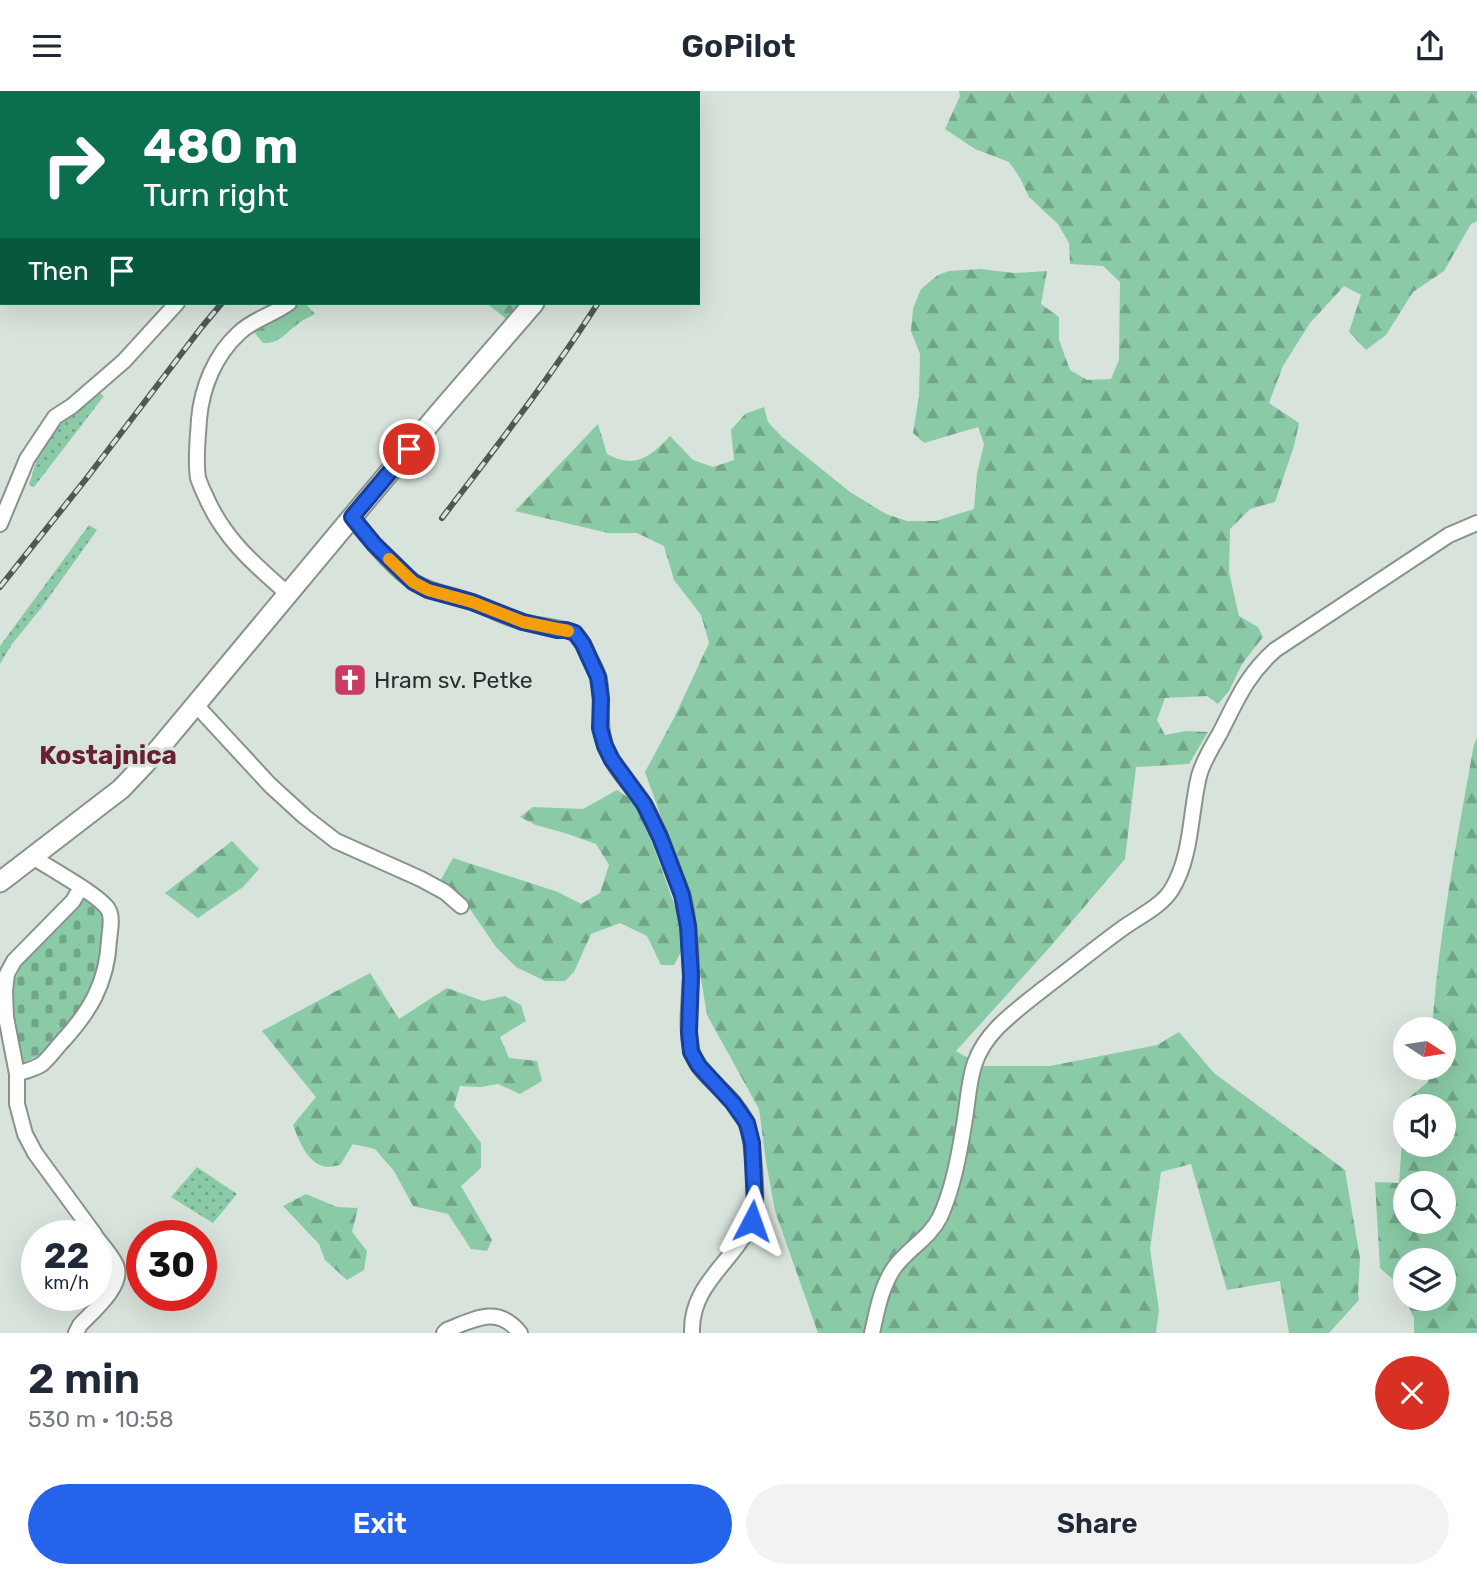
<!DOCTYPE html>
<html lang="en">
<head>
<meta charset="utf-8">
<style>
	:root { --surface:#fff; --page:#f2f2f3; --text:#1f2937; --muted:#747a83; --accent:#2563eb }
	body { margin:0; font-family:Rubik,sans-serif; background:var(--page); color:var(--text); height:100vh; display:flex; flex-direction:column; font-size:26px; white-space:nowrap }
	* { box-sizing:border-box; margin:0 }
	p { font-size:23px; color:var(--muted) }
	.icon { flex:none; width:38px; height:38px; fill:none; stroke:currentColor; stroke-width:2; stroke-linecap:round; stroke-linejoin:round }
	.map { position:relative; height:1242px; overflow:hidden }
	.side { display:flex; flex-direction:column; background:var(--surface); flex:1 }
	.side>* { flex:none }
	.banner { position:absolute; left:0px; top:0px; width:700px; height:214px; box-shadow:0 7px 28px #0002; background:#0b6e4f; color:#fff; overflow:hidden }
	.needle { width:46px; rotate:102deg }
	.tools { position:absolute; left:1393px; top:926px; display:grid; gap:14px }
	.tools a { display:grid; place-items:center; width:63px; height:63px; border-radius:50%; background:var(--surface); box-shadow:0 7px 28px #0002; font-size:35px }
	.speed { position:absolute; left:21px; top:1129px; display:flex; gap:14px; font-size:35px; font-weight:700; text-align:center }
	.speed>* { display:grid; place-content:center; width:91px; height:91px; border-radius:50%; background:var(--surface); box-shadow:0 7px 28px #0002; line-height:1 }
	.speed small { font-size:18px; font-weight:400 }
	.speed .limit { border:10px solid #d22; background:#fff; color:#111 }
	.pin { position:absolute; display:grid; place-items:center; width:60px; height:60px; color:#fff; margin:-30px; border:4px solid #fff; border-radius:50%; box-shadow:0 2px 7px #0007 }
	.me { position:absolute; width:77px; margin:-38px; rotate:4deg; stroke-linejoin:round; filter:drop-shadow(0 0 5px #0008) }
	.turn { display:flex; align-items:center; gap:24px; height:147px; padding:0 28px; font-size:32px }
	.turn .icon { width:91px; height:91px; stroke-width:2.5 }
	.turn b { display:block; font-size:49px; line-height:60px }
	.then { display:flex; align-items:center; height:66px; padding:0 28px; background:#0003; gap:14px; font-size:26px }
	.round { display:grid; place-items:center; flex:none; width:74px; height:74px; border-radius:37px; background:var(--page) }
	.head { display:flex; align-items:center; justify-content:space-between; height:119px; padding:0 28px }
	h1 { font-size:42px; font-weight:600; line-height:52px }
	.cta { display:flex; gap:14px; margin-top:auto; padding:14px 28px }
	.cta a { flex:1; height:80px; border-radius:42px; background:var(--accent); color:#fff; font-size:28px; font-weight:600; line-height:80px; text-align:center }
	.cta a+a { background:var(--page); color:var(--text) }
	header { display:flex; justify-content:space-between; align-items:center; height:91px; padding:0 28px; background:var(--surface); font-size:32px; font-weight:600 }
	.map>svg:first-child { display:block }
</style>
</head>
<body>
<header><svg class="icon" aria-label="menu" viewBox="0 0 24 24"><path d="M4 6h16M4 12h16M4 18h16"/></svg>GoPilot<svg class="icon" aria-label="share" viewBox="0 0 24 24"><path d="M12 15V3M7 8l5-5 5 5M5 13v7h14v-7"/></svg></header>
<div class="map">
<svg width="1477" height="1242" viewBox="0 0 1477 1242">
	<defs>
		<pattern id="grass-dots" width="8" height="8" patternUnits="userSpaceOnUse" patternTransform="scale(1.75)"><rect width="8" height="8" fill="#8acaa6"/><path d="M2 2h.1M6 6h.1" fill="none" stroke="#71a488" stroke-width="1.8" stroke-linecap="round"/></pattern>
		<pattern id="forest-firs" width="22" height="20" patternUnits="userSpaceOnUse" patternTransform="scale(1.75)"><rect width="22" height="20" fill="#8acaa6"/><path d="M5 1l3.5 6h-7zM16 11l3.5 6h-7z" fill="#71a488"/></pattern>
		<pattern id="cemetery-stones" width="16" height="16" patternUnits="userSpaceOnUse" patternTransform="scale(1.75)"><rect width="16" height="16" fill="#8acaa6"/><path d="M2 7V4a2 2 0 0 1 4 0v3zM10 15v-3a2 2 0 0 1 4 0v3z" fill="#71a488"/></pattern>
	</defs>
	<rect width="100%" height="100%" fill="#d8e3dc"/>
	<path fill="url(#grass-dots)" d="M98,301L104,305L34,396L29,394L39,361L57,336Z
		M89,434L97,439L42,516L12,553L0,573V555Z
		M197,1076L237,1103L213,1132L171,1106Z
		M96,1158L110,1180L102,1199L86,1217L76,1204H96Z"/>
	<path fill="url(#forest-firs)" fill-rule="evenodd" d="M959,0H1477V130L1471,133L1444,180L1413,201L1386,244L1366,259L1349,241L1361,204L1344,195L1310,232L1283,275L1269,312L1299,332L1294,355L1275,411L1250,418L1230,438L1229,481L1239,525L1258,536L1263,546L1242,573L1229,600L1218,613L1207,605L1165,607L1157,629L1165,644L1186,640L1208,641L1189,673L1136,676L1125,768L1050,856L956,960L982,975H1050L1157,954L1179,941L1214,982L1345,1079L1360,1167L1358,1203L1359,1209L1329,1242H1289L1280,1190L1227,1199L1191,1073L1161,1081L1150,1158L1159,1219L1156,1242H818L775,1120L766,1071L759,1018L707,924L685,792L645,681L674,627L709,552L701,524L674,489L664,455L637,442H608L515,420L598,333L607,363C635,378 649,367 670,345L693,369L713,376L734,369L731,339L745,323L764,316L768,331L782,346L850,401L886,423L907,430H936L974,418L977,383L984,353L978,336L924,352L913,342L919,305L920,263L911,240L913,218L921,198L938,184L949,180L980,178L1014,182L1047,180L1041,213L1059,226V249L1070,279L1087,289L1111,288L1119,269L1120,191L1103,175L1070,173L1069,152L1058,133L1029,106L1020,87L1009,71L975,58L945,38L960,5Z
		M298,212H305L315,223C310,226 304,228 299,232C286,241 280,253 263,252L254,241Z
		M486,212H521L509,230Z
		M1477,647V1242H1414V1227L1397,1192L1380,1177L1375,1091L1399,1092L1405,1010L1428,991L1429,977L1444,976V938H1432C1439,842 1457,748 1474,653ZM1444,1015V1054H1405V1015ZM1444,1092V1130H1405V1092ZM1444,1169V1208H1405V1169Z
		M617,699L632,709L642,724L676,818L683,857L674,874H661L647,845L620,832L591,843L574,881L565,890H545L516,876L496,856L465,811L439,792L453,767L558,801L581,813L600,802L609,774L596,753L568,743L536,734L520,726L533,716L583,718Z
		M232,750L259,778L243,796L198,827L165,802Z
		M370,882L399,928L447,897L483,910L505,905L521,914L526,930L500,946L509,967L537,970L542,990L520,1003L498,993L480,996L460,995L454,1015L481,1052V1077L461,1095L492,1149L487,1160L471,1158L448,1123L413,1115L394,1080L375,1058L353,1053L340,1074C334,1075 327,1077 323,1075C306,1070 299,1049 293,1034L316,1006L262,940Z
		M306,1103L337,1116L358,1117L352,1141L367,1160L364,1179L347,1189L325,1169L319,1153L283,1115Z"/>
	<path fill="url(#cemetery-stones)" d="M84,804L102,817L106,825L102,869L96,887L80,918L65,940L42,963L22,972L11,921V897L25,867L66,829Z"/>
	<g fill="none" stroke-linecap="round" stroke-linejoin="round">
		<defs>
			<path id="street" d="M344,2L346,0
				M352,427C368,446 393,478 414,491C431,502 450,503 469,510C487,516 504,526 523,531C533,534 568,538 574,542C581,547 585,557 588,564C592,572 597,580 599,588C603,610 598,630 604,651C611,675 631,693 644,713C656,733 664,755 672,776C675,786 680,796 683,806C689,831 691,858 691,885C690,909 686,934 691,958C695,980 720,995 733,1011C738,1018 745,1026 747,1034C753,1050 756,1094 755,1112C751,1164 690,1184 692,1242
				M0,433L27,368L55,326L72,315L124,270L177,212
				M288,503C255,474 224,448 206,406C203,400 200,393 198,387C195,367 198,348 199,328C202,296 215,264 239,242C253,228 273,224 289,212
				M196,614L270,694L305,726L336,750L421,788L445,801L461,815
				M81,796L73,810L14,870L7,883L5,900L6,926L17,983V1013L25,1043L35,1062L95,1144
				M17,983C24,980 35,978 42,973C48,968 54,960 60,953C89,922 107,893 109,849C110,839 113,826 108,818C98,803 49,777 33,766
				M76,1242L80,1234C92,1221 125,1194 116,1174C112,1165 103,1155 96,1146
				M444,1242L447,1239C475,1228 498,1214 520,1242
				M872,1242C877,1220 881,1196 894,1177C907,1158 929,1148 940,1126C953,1098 959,1064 964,1034C971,993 967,968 998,936C1014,920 1033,906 1051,892C1075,874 1098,855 1123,837C1138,826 1162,815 1172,798C1192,765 1190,722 1199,685C1203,670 1212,656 1220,642C1237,609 1246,585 1275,559L1449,444L1477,432"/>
			<path id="secondary" d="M593,2V0
				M0,791L121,698L157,660L438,323L534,212"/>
		</defs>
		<use href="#street" stroke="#88938c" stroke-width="18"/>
		<use href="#secondary" stroke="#88938c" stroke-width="23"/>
		<use href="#street" stroke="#fff" stroke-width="14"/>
		<use href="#secondary" stroke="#fff" stroke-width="19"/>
		<defs>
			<path id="rail" d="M637,0V2
				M373,2L374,0
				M392,2L393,0
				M442,427C496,356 550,287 598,212
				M0,496L86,388L201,237L222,212"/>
		</defs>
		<use href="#rail" stroke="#515754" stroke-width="6"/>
		<use href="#rail" stroke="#d8e3dc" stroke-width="3.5" stroke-dasharray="10" stroke-linecap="butt"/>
	</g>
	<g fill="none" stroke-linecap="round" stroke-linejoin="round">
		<defs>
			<path id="route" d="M409,358L352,426L374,453L413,491L428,499L472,511L523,531L557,539H566L575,542L583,553L598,586L601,608L600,637L605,655L612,669L644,713L660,746L682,804L688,835L691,885L689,941L691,961L699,975L733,1012L747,1032L752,1052L755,1112L752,1130"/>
		</defs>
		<use href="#route" stroke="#184099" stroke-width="18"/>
		<use href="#route" stroke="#2563eb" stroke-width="12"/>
		<path stroke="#f59e0b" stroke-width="12" d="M389,468L413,491L428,499L472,511L523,531L568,540"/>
	</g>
	<defs>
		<symbol id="church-square" viewBox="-11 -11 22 22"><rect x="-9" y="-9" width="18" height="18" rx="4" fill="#ca3b62" stroke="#d8e3dc"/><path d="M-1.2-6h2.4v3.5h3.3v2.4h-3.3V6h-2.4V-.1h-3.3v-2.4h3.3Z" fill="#fff"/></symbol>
	</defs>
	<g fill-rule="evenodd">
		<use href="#church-square" x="331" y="570" width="38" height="38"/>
	</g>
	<g text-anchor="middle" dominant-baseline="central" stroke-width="7" stroke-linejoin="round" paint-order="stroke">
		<g font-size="23" fill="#2b2f2d" stroke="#d8e3dc" text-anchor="start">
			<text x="374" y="589">Hram sv. Petke</text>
		</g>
		<g font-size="26" font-weight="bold" fill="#662132" stroke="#d8e3dc">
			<text x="108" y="664">Kostajnica</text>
		</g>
	</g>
</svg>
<div class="tools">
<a><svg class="needle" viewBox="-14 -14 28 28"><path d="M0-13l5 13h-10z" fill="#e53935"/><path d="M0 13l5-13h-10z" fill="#747a83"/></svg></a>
<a><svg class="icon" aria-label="sound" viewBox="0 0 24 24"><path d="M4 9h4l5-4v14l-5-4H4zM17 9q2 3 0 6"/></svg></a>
<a><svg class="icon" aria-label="search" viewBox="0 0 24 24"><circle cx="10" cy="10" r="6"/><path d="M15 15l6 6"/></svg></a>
<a><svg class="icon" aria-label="layers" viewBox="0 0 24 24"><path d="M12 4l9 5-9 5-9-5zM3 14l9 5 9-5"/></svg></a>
</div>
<div class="speed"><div>22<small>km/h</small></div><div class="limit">30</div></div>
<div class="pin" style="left:409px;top:358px;background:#d93025"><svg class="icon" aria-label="arrive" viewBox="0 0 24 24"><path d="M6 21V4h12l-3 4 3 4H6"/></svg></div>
<svg class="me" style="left:752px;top:1130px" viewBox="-20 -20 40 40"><path d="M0-17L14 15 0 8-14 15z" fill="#2563eb" stroke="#fff" stroke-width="4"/></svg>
<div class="banner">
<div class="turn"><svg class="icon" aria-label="right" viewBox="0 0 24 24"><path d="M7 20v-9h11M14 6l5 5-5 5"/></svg><div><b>480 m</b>Turn right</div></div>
<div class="then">Then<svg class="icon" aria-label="arrive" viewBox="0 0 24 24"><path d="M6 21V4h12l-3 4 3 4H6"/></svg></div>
</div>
</div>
<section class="side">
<div class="head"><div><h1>2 min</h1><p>530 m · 10:58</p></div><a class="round" style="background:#d93025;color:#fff"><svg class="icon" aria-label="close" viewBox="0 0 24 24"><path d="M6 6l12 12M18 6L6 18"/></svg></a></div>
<div class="cta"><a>Exit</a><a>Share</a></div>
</section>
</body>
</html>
